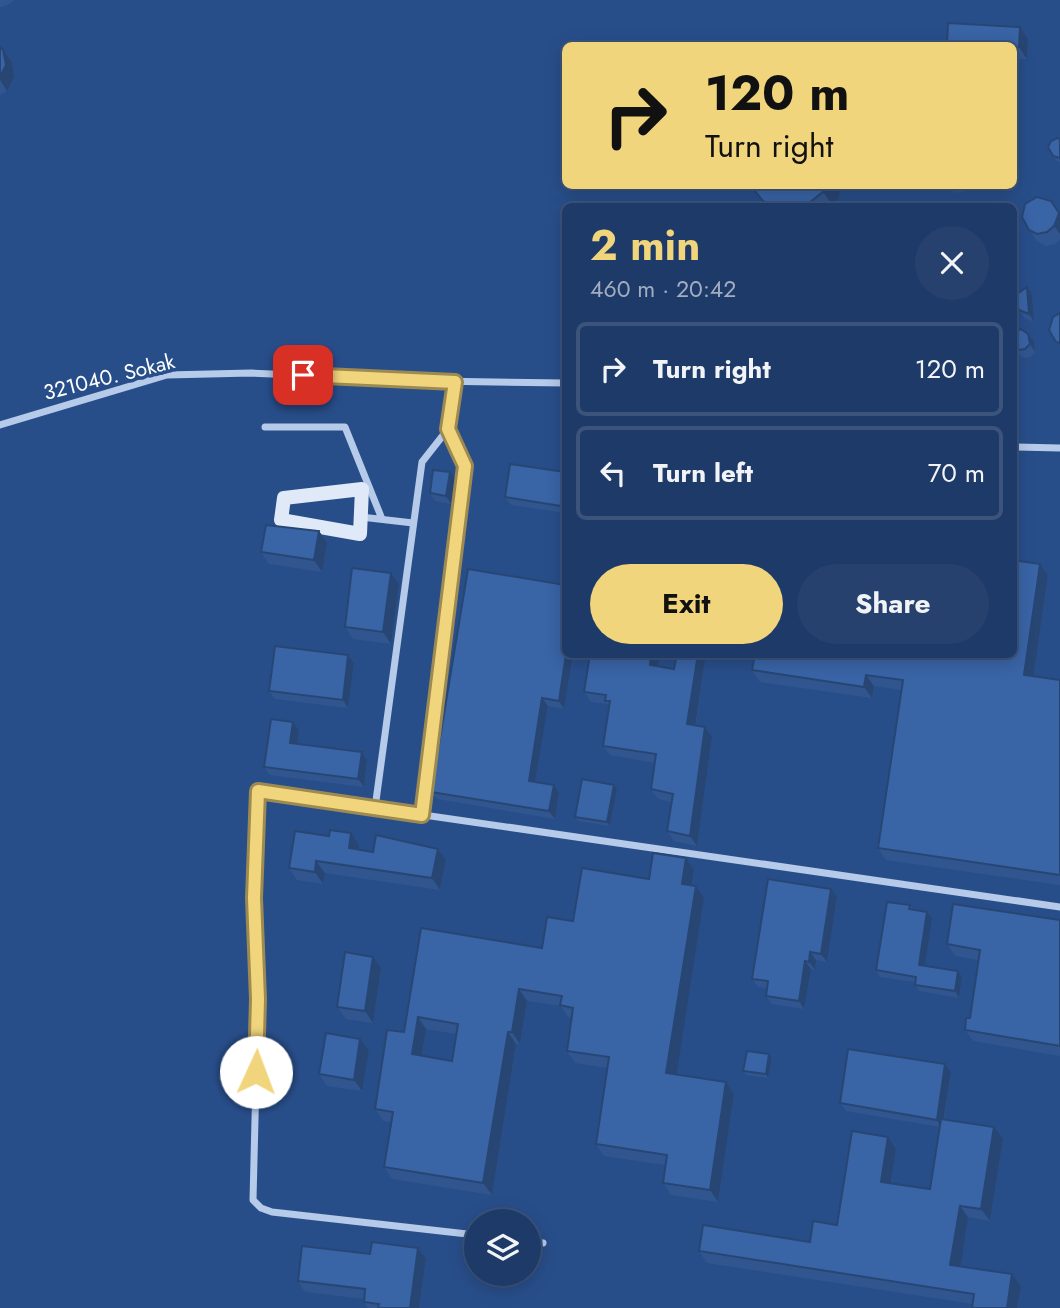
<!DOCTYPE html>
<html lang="en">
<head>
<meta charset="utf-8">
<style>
	:root { --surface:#1e3a68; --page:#26416e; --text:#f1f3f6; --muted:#a1adc0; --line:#3c547c; --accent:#f1d57c }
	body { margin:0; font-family:Jost,sans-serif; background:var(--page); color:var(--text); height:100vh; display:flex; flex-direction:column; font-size:26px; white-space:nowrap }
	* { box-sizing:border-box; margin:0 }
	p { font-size:23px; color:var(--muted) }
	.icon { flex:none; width:38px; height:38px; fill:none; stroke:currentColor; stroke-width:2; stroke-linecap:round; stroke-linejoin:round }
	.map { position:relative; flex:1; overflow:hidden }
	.drawer { position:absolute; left:562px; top:203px; width:455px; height:455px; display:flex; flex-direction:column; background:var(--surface); border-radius:10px; box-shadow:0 4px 18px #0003,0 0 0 2px var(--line) }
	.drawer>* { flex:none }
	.hud { position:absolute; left:562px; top:42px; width:455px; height:147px; border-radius:10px; box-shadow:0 4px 18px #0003,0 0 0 2px var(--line); background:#f1d57c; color:#111; overflow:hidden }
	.buttons { position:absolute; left:464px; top:1209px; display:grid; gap:14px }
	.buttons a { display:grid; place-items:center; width:77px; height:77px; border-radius:50%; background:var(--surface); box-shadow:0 4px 18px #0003,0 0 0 2px var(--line); font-size:35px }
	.pin { position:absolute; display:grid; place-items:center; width:60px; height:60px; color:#fff; margin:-30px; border-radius:14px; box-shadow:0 4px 10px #0006 }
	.me { position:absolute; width:77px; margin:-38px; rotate:2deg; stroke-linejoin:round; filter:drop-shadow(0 0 5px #0008) }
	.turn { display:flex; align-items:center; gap:24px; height:147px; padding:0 28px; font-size:32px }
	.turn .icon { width:91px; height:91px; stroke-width:2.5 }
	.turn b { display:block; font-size:49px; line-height:60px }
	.round { display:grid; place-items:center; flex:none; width:74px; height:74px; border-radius:37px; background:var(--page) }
	.headline { display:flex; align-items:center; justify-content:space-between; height:119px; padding:0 28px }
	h1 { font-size:42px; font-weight:700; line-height:52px; color:var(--accent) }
	.action { display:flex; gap:14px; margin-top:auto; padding:14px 28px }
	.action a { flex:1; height:80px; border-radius:42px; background:var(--accent); color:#111; font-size:28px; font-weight:700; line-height:80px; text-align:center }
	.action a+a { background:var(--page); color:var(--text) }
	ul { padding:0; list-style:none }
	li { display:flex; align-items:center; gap:21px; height:94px; margin:0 14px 10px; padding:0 14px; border:4px solid var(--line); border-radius:10px }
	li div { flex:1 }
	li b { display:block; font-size:26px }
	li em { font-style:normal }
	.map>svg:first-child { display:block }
</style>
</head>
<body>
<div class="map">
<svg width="1060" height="1308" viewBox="0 0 1060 1308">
	<rect width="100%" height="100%" fill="#284e8a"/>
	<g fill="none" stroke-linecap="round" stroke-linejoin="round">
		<path stroke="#b6cae9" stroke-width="7" d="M0,425L167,375L251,373L433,381L565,383
			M265,427H345L382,519
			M1013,447L1060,448
			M361,517L413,523
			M375,808L422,462L448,429L455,382
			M422,815L465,466L448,429
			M476,1235L272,1212L261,1208L253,1200L258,999L254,898L258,791L1060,907
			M528,1241L543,1243"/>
		<path stroke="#e0e9f8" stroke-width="14" d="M362,489L360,534L281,520L284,498Z"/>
	</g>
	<path fill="#31568f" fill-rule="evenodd" d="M0,0H15L5,6L0,7Z
		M1028,39L1027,59H1013V46H948L947,44Z
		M0,47L12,62L14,77L7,91L0,95Z
		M1060,139V162L1057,161L1053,156Z
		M751,186H840L839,198L834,206H766Z
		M872,186H900L895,190H877Z
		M942,186H975L973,189L956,193Z
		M1060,214V240L1055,244L1046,246L1037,241L1029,230Z
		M1027,287L1032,295L1034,322L1024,318L1019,310Z
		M1034,342L1035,352L1031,357L1024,358L1018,354L1013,347Z
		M565,472V513L511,505L505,497Z
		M456,480L451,504L435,501L430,493Z
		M319,531L327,543L322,572L269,564L261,552Z
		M1040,564L1048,575L1033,676L1060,680V885L886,860L878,848L901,690L874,686L872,698L760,682L752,670Z
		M391,573L399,584L391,644L353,639L345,627Z
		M565,654H573L564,709L548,706L535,782L559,793L555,819L437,799L431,792Z
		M609,654H660L658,667L674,669L677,654H701L705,660L696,725L712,737L697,846L674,841L667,831L672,802L658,799L651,789L655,763L610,755L603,746L609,706L608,704L591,702L584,692Z
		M348,655L354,663L348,708L275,699L269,691Z
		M299,730L297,744L362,752L367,760L364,787L270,775L264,767Z
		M614,785L617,789L610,826L578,821L575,817Z
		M329,836L359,845L358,849L373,852L438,849L446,860L440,890L325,873L323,884L297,880L289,868Z
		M694,870L692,885L696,886L704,898L676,1075L726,1082L734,1094L718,1202L671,1195L663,1183L665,1165L604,1156L596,1144L607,1068L575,1063L567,1051L572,1018L568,1017L561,1006L527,1001L520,1044H516L492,1195L392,1179L384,1167L391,1122L383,1121L375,1109L404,1032L421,928L542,948L649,879ZM426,1029L456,1034L452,1061L422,1056Z
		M837,897L827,962L816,960L815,970L811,969L804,1009L772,1004L766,996L767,988L758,987L752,979Z
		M910,905L913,910L927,912L932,918L924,966L962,977L959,998L919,991L915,985V982L880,977L876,970Z
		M1060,920V1056L973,1041L965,1030L970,1018L978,960L955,956L947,944Z
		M373,957L381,968L373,1023L346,1019L337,1007Z
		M360,1039L369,1051L362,1091L327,1086L319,1074Z
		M769,1054L772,1058L768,1078L746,1075L743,1071Z
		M945,1064L951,1072L944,1119L1003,1139L990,1221L968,1217L960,1266L1012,1274L1021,1286L973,1304L707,1263L699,1251L810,1242L837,1225L888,1137L896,1149L891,1183L930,1189L940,1127L846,1111L840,1103Z
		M370,1254L426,1259L419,1308H368L364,1302V1299L305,1292L298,1281Z"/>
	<path fill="#284674" d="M1020,27L1028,39L1027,59L1019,47Z
		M3,50L12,62L14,77L7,91L0,80Z
		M826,186H840L839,198L834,206H833L823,192Z
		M1051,201L1060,214V234L1054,226Z
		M1027,287L1032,295L1034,322L1029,314Z
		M1028,334L1034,342L1035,352L1030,344Z
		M450,472L456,480L451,504L446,496Z
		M565,477V512L561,506Z
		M319,531L327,543L322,572L314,560Z
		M1040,564L1048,575L1032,686L1024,675Z
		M391,573L399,584L391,644L383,632Z
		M566,654H573L564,709L559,701Z
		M651,654H660L657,675L650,665Z
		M698,654H701L705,660L694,734L687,724Z
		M348,655L354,663L348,708L343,700Z
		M866,675L874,686L872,698L864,687Z
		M542,698L548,706L534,788L529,781Z
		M293,722L299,730L296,751L290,743Z
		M705,727L712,737L697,846L690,836Z
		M362,752L367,760L364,787L358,779Z
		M554,785L559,793L555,819L549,811Z
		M614,785L617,789L610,826L607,822Z
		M351,833L359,845L357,860L349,848Z
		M438,849L446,860L440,890L432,878Z
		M686,858L694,870L690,896L682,884Z
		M316,861L325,873L323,884L315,872Z
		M696,886L704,898L675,1085L666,1073Z
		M831,889L837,897L827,962L821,954Z
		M927,912L932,918L924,971L919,965Z
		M810,952L816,960L815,970L809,962Z
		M373,957L381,968L373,1023L365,1011Z
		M805,961L811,969L804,1009L799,1001Z
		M958,971L962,977L959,998L955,991Z
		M519,989L527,1001L520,1044L512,1032Z
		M418,1017L426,1029L420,1066L412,1054Z
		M508,1032L516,1044L492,1195L483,1183Z
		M360,1039L369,1051L362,1091L354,1080Z
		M769,1054L772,1058L768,1078L766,1074Z
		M945,1064L951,1072L942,1128L937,1120Z
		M726,1082L734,1094L718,1202L710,1190Z
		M994,1127L1003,1139L990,1221L981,1209Z
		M888,1137L896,1149L889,1194L881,1182Z
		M960,1206L968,1217L959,1277L950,1265Z
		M418,1248L426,1259L419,1308H410Z
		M1012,1274L1021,1286L1017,1308H1007Z"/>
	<path fill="#3964a6" stroke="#284674" stroke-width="2" fill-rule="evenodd" d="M948,23L1020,27L1019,47H1013V46H982L947,44Z
		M0,47L3,50L6,65L0,77Z
		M1057,138L1060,139V158L1053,156L1048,147L1051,141Z
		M751,186H826L823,192L805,206H773L763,201Z
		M1037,197L1051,201L1059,213L1054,226L1047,232L1037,234L1029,230L1022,217L1025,204Z
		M1027,287L1029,314L1019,310L1014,301L1017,294Z
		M1060,313V343L1056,342L1049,330L1053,317Z
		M1021,329L1028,334L1030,344L1025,349L1018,350L1013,346V333Z
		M510,464L565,472L561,506L505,497Z
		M433,470L450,472L446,496L430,493Z
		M266,525L319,531L314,560L261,552Z
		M1013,560L1040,564L1024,675L1060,680V875L878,848L903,680L866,675L864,687L752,670L755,654H1013Z
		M352,568L391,573L383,632L345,627Z
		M468,569L565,585V654H566L559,701L542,698L529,781L554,785L549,811L431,792Z
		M275,646L348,655L343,700L269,691Z
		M590,654L608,655L609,654H651L650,665L674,669L677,654H698L687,724L705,727L690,836L667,831L673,794L651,789L656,754L603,746L610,701H605L606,695L584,692Z
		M271,719L293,722L290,743L362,752L358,779L264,767Z
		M582,779L614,785L607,822L575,817Z
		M330,830L351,833L349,848L373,852L376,835L438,849L432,878L316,861L315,872L289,868L295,831L329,836Z
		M653,853L686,858L682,884L696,886L666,1073L726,1082L710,1190L663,1183L667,1155L596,1144L609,1057L567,1051L573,1008L560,1005L562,996L519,989L512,1032H508L483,1183L384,1167L393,1112L375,1109L387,1030L404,1032L421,928L542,948L547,917L573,921L582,868L649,879ZM418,1017L458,1024L452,1061L412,1054Z
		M768,879L831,889L821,954L810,952L809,962L805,961L799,1001L766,996L768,981L752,979Z
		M887,902L910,905L909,909L927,912L919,965L958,971L955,991L915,985L916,977L876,970Z
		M953,904L1060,920V1046L965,1030L966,1018H970L980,950L947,944Z
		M345,952L373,957L365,1011L337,1007Z
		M326,1033L360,1039L354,1080L319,1074Z
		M848,1049L945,1064L937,1120L840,1103Z
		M747,1051L769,1054L766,1074L743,1071Z
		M941,1119L994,1127L981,1209L960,1206L950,1265L1012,1274L1007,1308H972L974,1294L699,1251L703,1225L810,1242L813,1221L837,1225L852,1131L888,1137L881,1182L930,1189Z
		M372,1242L418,1248L410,1308H378L379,1304L364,1302L365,1289L298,1281L302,1246L370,1254Z"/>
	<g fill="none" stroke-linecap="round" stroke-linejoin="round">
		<defs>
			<path id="route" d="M256,1072L258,999L254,898L258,791L422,815L465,466L448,429L455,382L303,375"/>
		</defs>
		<use href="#route" stroke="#9d8a51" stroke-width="18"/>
		<use href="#route" stroke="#f1d57c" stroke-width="12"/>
	</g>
	<g text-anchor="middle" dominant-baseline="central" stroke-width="7" stroke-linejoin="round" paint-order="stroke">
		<g font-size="21" fill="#fff" stroke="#284e8a">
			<text transform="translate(109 377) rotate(-14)">321040. Sokak</text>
		</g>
	</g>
</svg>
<div class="buttons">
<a><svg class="icon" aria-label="layers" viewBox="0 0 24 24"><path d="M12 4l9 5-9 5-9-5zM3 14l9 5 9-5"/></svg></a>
</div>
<div class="pin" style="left:303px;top:375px;background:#d93025"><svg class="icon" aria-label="arrive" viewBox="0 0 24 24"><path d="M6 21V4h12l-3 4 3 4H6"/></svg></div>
<svg class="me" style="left:256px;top:1072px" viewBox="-20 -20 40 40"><circle r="19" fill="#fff"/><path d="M0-13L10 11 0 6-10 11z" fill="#f1d57c"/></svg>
<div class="hud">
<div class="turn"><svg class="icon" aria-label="right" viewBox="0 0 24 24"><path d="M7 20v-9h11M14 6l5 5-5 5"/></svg><div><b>120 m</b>Turn right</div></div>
</div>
<section class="drawer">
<div class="headline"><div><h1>2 min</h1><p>460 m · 20:42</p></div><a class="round"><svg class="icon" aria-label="close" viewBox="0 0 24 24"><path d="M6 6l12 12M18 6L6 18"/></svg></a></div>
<ul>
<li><svg class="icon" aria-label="right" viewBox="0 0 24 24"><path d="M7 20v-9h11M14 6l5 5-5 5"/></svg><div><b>Turn right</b></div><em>120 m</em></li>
<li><svg class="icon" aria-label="left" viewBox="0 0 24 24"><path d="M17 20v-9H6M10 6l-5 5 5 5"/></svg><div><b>Turn left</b></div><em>70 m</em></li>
</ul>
<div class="action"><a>Exit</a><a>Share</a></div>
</section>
</div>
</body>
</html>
